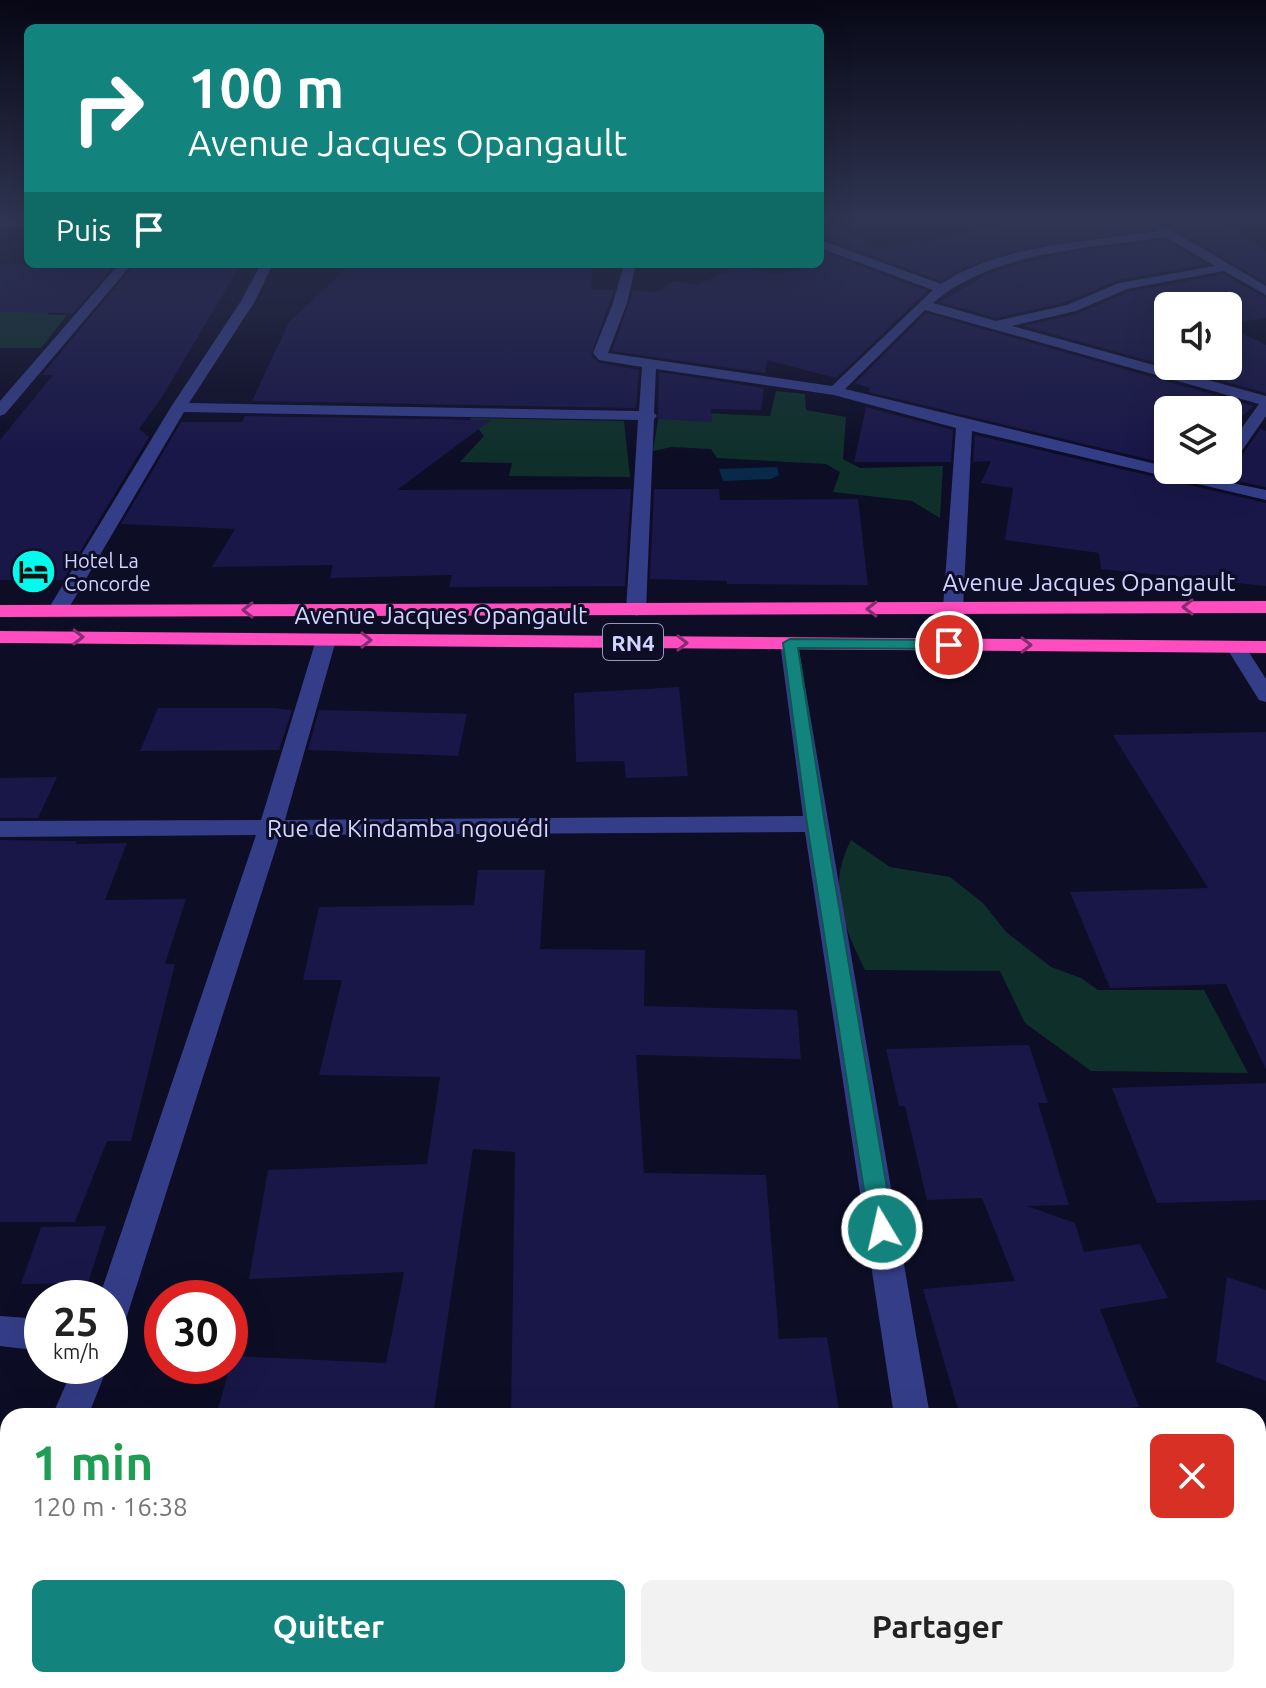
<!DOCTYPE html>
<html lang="fr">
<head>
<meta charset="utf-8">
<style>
	:root { --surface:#fff; --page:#f2f2f2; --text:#222; --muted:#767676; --accent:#13847d }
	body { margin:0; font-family:Ubuntu,sans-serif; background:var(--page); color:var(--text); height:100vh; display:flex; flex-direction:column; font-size:30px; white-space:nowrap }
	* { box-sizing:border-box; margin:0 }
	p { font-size:26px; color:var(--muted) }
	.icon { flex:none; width:44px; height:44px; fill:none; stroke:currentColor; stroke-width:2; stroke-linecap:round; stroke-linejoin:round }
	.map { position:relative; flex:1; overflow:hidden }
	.panel { position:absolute; left:0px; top:1408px; width:1266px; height:280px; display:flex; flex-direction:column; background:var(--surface); border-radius:24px 24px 0 0; box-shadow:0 8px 32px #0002 }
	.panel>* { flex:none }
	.hud { position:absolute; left:24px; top:24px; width:800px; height:244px; border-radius:12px; box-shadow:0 8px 32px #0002; background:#13847d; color:#fff; overflow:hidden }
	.fabs { position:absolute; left:1154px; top:292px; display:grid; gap:16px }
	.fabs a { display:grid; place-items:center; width:88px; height:88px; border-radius:12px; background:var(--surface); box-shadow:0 8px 32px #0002; font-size:40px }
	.speed { position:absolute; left:24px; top:1280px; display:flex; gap:16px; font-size:40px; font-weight:700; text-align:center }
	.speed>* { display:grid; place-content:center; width:104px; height:104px; border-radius:50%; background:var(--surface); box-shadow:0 8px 32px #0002; line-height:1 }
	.speed small { font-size:20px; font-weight:400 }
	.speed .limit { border:12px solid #d22; background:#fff; color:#111 }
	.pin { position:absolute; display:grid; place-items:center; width:68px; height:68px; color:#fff; margin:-34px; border:4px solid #fff; border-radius:50%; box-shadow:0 2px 8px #0007 }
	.me { position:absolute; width:88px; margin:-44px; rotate:351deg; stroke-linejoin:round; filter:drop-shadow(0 0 6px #0008) }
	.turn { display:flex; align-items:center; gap:28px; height:168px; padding:0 32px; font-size:36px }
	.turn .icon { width:104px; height:104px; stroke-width:2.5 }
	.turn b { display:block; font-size:56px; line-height:68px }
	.then { display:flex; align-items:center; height:76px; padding:0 32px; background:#0003; gap:16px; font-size:30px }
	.round { display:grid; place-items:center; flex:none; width:84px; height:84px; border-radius:12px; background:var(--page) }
	.overview { display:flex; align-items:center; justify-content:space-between; height:136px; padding:0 32px }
	h1 { font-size:48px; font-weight:700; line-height:60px; color:#1e9e55 }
	.cta { display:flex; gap:16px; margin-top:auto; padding:16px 32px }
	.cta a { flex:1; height:92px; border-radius:12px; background:var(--accent); color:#fff; font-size:32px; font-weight:700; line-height:92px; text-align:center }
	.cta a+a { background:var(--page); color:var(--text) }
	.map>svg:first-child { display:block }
</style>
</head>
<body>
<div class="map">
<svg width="1266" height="1688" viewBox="0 0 1266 1688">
	<rect width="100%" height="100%" fill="#0d0d26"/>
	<path fill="#0f302a" d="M0,312H49L47,315H67L41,348H0Z
		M776,391L805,394L806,410L846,417L843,459L860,468L943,466L940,518L912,501L833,492L840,472L826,464L717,458L711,449L672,447L653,451L660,408L703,413L770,416Z
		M470,418L624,421L630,477L509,476L512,463L460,462L484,436Z
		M851,840L890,867L950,877L983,903L1006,932L1051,967L1081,978L1098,990H1204L1248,1073L1091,1071L1025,1023L1000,971L865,970C844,926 826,888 851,840Z"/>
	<path fill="#082a4a" d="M777,467L779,475L771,479L723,481L719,469Z"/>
	<path fill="#191748" d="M1029,218H1134L1149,229L1017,250L964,268L941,281L820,237V226L831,223L880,249L915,240L923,243Z
		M1156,218H1219L1266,251V283Z
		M1165,240L1206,264L1118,280L1066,302L996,318L940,302L986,275L1015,265L1075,252Z
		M820,251L927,291L836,378L767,360L765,373L612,351L633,291L658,292L673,281L696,285L740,265L775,274L820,264Z
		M0,264H115L73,313L0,312Z
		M135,264H241L162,397L139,429L149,437L63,580H0V440L53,375H42Z
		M361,264H593L591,289L614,290L591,355L599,363L639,370L636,408L252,401L289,322L347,268L358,269Z
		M1223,274L1266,298V318L1228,324V306H1168V366L1024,326L1077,314L1128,292Z
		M926,313L1254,406L1235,422L1241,424L1228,442V410H1168V464L869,392L870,388L855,383Z
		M1228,326L1266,345V393L1168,366H1228Z
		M659,372L764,388L761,410L711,409L712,422L658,419Z
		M866,407L953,430L951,462H854Z
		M245,416L491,420L397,490L631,489L625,586L449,587L452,575L330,578L333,565L212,567L235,529L121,524L181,422H242Z
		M1260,429L1266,431V487L1183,470H1228V467L1236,464Z
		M975,435L1266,503V586L1101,569L1099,553L1005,540L1013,488L981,483L991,461L973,462Z
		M654,489H719L720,500L858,499L868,585L727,584V581L650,579Z
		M679,687L688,776L626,778L624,761L576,762L574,693Z
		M158,708H273L292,710L279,750L140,751Z
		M319,710L441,713L467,714L458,756L308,750Z
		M1266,732V1070L1226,984L1110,988L1070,892L1208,888L1113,735Z
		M57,777L38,818H0V778Z
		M0,840L77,841L75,844L127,843L105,900L186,899L165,964H175L131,1141H107L75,1222H0Z
		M478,870H545L540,949L645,950L644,1006L797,1010L801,1059L636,1055L644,1173L766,1175L779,1339L827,1337L840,1416H511L515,1152L473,1149L433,1416H216L233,1356L386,1363L404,1272L249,1279L268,1170L427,1164L440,1077L319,1075L342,980H303L319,907L474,905Z
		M1029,1045L1048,1103H1038L1069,1205L1027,1206L1075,1223L1084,1252L1140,1244L1168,1298L1100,1309L1139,1407L1051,1416H960L923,1289L1015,1281L982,1198L927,1200L905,1106H899L886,1049Z
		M1266,1083V1200L1157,1203L1112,1088Z
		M106,1226L88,1283L21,1284L41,1227Z
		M1227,1277L1266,1290V1381L1216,1362Z"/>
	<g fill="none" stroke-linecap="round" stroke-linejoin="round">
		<path fill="#343e88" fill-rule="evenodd" d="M820,218H837L820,223Z
			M1137,218H1151L1266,286V295L1224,271L1127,289L1076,311L1012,326L1266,396V416L1234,462L1228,464V447L1259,404L925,310L845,389L1168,467V470L1266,490V500L972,431L963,608L960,612L953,614L943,608L956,428L834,395L656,369L654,413L657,416L654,419L646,610L643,614L636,616L626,610L638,420L184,412L67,611L57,617L47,611L171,407L241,301L261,264H273L255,301L189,403L639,411L642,367L599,360L593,353L613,303L624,264H636L627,303L608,353L832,386L933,290L820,248V240L941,284C1001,244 1087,242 1157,231ZM1166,237L1215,266L1119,283L1067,305L996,321L933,303C995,250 1089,249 1166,237Z
			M28,219V227L0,228V220Z
			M119,264H132L5,414L0,416V401Z
			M326,634L336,640L285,820L803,816L780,643L790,637L797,639L930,1416H894L805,832L280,835L127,1316L122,1327L110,1331V1298H99L256,835L0,837V821L261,820L316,640Z
			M1236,641L1243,643L1266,679V702L1259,700L1226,647Z
			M0,1316L42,1319V1351L0,1346Z
			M74,1366H108L88,1416H52Z
			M8,1545V1599L0,1602V1548Z
			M1266,1663V1688H1235L1238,1680H1258V1666Z
			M936,1680H976L977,1688H937Z"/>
		<path fill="#ff4cbf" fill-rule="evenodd" d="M1266,601V613L0,617V605Z
			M0,631L1266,641V653L0,643Z"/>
	</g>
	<defs><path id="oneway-chevron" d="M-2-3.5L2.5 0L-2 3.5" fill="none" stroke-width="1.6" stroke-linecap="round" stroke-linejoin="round" transform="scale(2)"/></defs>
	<g stroke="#862c72">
		<use href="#oneway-chevron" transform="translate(1188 607) rotate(180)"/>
		<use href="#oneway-chevron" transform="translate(872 609) rotate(180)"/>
		<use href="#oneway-chevron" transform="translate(248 610) rotate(180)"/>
		<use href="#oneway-chevron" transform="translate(78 637) rotate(1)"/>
		<use href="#oneway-chevron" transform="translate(366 640)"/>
		<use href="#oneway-chevron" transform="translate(682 643)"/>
		<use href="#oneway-chevron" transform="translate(1026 645)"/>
	</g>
	<linearGradient id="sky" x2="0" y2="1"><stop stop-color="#070715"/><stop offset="0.48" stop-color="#2f3552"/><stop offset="1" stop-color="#2f3552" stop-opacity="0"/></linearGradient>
	<rect width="1266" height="454" fill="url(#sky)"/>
	<path fill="#13847d" stroke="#0c5651" stroke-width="2" d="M790,639L949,640L957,645L949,649L798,648L825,824L894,1229L890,1237L882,1240L874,1237L870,1229L807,824L783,643Z"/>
	<defs>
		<symbol id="hotel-disc" viewBox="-11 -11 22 22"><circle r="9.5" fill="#00fced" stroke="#0d0d26"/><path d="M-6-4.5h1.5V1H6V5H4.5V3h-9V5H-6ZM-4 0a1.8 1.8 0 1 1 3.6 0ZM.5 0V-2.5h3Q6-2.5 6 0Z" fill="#111"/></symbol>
	</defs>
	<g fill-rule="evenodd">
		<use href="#hotel-disc" x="8" y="546" width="51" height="51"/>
	</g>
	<g text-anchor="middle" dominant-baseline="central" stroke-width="6" stroke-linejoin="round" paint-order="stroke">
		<g font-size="20" fill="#d1d4ff" stroke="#0d0d26" text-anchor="start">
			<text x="64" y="560">Hotel La<tspan x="64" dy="23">Concorde</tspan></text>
		</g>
		<rect fill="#0d0d26" stroke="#9698be" stroke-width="2" x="603" y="624" width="60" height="36" rx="6"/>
		<g font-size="22" font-weight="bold" fill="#d1d4ff">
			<text x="633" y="642">RN4</text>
		</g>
		<g font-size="24" fill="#d1d4ff" stroke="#0d0d26">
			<text x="1089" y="582">Avenue Jacques Opangault</text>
			<text x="441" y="615">Avenue Jacques Opangault</text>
			<text x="408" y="828">Rue de Kindamba ngouédi</text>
		</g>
	</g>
</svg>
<div class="fabs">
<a><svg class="icon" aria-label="sound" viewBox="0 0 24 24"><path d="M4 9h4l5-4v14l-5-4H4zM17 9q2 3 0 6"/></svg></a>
<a><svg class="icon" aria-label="layers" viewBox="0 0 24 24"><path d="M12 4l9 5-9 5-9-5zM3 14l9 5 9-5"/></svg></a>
</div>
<div class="speed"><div>25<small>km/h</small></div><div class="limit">30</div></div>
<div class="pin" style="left:949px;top:645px;background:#d93025"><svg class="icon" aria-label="arrive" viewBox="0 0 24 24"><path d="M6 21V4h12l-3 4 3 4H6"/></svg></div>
<svg class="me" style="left:882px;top:1229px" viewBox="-20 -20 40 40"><circle r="17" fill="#13847d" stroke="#fff" stroke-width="3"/><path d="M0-11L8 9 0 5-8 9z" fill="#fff"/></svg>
<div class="hud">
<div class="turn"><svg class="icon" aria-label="right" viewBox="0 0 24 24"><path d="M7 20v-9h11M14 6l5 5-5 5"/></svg><div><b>100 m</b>Avenue Jacques Opangault</div></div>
<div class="then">Puis<svg class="icon" aria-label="arrive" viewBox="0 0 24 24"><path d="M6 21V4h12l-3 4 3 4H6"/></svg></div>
</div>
<section class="panel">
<div class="overview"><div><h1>1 min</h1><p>120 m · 16:38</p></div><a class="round" style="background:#d93025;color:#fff"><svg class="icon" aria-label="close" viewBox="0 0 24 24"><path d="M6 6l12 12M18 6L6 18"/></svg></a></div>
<div class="cta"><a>Quitter</a><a>Partager</a></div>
</section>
</div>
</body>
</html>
